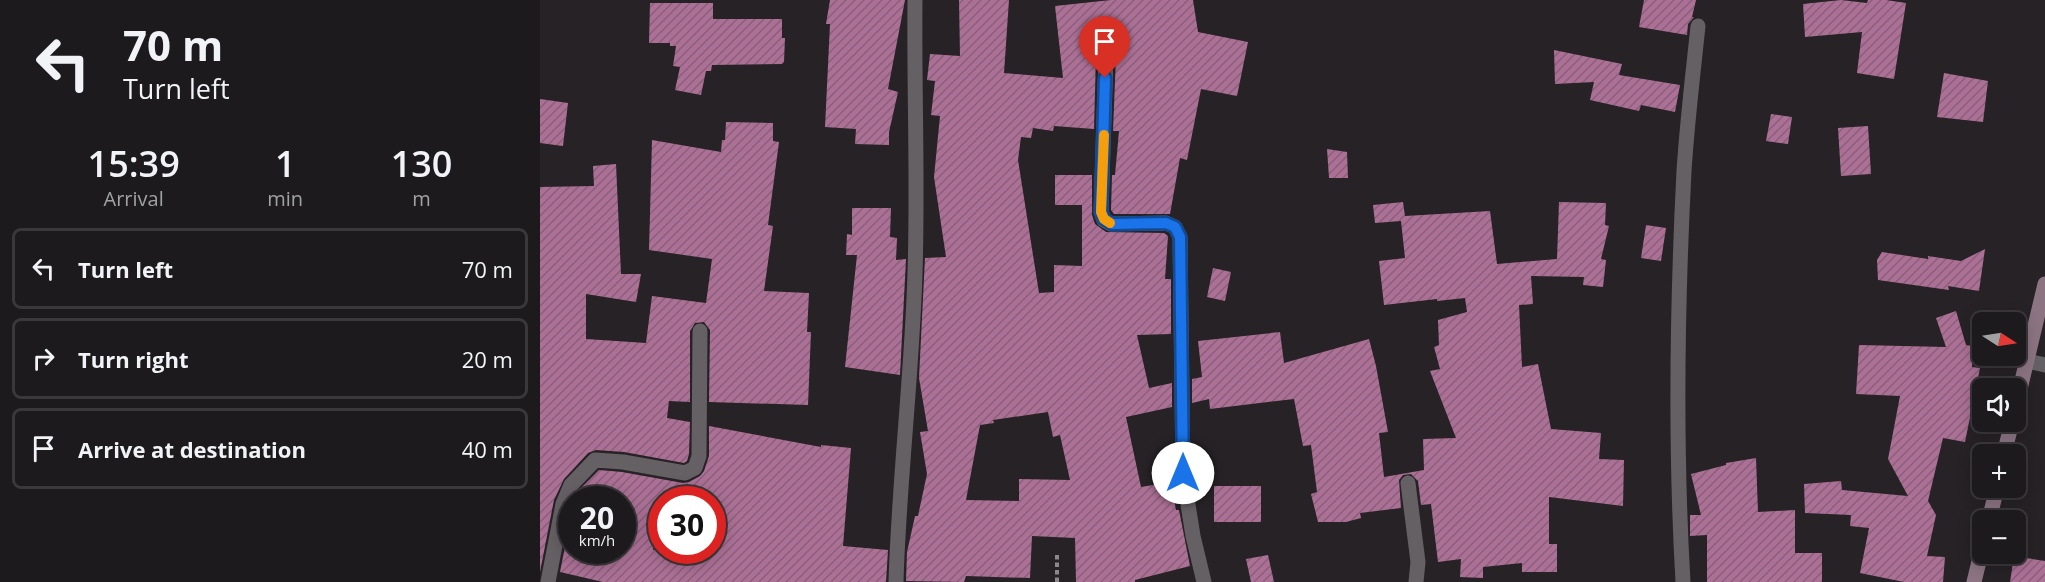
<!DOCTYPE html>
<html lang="en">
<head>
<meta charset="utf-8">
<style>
	:root { --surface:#1c1a1c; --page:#252325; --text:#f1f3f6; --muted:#a0a1a3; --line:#3a383b }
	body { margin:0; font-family:"Open Sans",sans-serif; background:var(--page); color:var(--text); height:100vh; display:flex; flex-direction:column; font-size:22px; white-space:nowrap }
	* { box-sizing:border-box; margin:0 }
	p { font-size:20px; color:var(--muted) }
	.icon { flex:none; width:33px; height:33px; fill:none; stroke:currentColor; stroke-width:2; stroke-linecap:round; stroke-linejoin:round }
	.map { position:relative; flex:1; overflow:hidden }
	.drawer { display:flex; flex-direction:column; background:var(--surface); width:540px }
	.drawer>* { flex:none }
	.guide { background:#1c1a1c; color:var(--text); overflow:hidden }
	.needle { width:39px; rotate:102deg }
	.tools { position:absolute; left:1432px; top:312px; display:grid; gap:12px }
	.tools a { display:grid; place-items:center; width:54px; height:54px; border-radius:9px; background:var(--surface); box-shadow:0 3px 15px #0003,0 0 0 2px var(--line); font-size:30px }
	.speed { position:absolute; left:18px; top:486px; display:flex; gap:12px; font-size:30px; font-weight:700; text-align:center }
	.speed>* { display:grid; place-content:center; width:78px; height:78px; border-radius:50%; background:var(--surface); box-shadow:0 3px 15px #0003,0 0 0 2px var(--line); line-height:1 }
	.speed small { font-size:15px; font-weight:400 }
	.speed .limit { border:9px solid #d22; background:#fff; color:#111 }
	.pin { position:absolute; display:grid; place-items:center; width:51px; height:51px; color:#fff; margin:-62px -26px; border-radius:50% 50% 50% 0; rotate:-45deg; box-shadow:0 0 6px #0007 }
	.pin .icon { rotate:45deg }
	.me { position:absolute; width:66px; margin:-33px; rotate:0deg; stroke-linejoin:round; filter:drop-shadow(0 0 4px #0008) }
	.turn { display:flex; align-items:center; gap:21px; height:126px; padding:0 24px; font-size:27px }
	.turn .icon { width:78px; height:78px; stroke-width:2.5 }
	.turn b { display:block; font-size:42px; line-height:51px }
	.eta { display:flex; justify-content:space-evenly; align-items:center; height:102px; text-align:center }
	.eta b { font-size:36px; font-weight:600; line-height:42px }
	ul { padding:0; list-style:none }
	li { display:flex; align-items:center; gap:18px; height:81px; margin:0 12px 9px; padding:0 12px; border:3px solid var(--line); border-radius:9px }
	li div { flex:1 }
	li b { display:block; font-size:22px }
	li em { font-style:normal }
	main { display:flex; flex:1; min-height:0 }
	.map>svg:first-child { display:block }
</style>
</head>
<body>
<main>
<section class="drawer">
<div class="guide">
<div class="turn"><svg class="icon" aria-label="left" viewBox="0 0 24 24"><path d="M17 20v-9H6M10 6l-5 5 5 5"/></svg><div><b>70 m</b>Turn left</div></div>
</div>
<div class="eta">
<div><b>15:39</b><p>Arrival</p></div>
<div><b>1</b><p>min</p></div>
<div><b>130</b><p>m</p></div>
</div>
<ul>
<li><svg class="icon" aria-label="left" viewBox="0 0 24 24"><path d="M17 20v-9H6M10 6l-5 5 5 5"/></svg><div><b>Turn left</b></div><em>70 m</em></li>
<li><svg class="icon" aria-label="right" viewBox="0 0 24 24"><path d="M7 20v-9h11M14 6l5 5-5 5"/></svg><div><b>Turn right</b></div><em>20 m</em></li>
<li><svg class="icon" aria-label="arrive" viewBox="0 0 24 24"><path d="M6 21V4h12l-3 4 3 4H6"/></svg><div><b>Arrive at destination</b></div><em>40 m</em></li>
</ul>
</section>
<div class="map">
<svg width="1505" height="582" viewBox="0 0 1505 582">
	<defs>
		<pattern id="building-hatch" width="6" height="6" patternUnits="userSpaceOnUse" patternTransform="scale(1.5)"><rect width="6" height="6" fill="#ac7096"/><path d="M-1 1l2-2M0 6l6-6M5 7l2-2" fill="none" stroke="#886079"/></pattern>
	</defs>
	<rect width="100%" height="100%" fill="#262225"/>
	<path fill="url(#building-hatch)" fill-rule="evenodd" d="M290,0H365L348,89L358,92L349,132V145L315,144L316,129L285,127L290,24H286Z
		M419,0H469L464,73L523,78L515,6L571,0H653L658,32L708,42L697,96L661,89L647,160L640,158L630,214H574L571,210L572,175H575L579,131H573L576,56L571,47H562L556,55L554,129L514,126L513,131L493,128L491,138L481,137L478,160L499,293L514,292V265L542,266V205H515V175H552V215L555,224L566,232L624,233L628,236L625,279H631V334L597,335L609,388L632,383V407L586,417L601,487L631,482L636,510H639L650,566L595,580V582H536L535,538L492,536L490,578L426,576L424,582L366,581L367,552L375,516H378L387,474L380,432L388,431L379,378L385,258L406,257L394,177L400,116L391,115L395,81L387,80L390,54L420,56ZM508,412L513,437L520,435L530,480L479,479V501L426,500L440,425L454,423L453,420Z
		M1104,0H1156L1152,17H1154L1148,24L1147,35L1099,27Z
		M1301,0L1327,3L1328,0H1346L1366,3L1354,79L1317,73L1322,32L1265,37L1263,4Z
		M110,3H173V19H242V38H245L244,62L242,64L172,65L171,71H166L161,95L135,90L140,67L133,66L136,46H130V43H109Z
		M1014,50L1082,64L1079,75L1140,85L1135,112L1101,105L1099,111L1050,100L1054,82L1015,84Z
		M1404,73L1448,81L1443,122L1397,117Z
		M0,99L28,103L23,146L0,143Z
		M1231,114L1252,117L1248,144L1226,141Z
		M186,122L233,123V141L239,142L228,225L233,226L224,291L269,293L267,332H271L268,405L169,402L170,330L164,322L155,323L150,331V402L129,401L127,418L150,422L149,454L147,461L144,463L84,452L56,450L48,453L24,479L14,500L0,572V187L54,186L53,166L76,164L81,274H101L96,302L46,294V339L106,343L112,296L166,303L172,259L109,250L112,140L181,152L182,140H185Z
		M1328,126L1331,174L1301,176L1298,128Z
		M787,149L807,152L808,178H789Z
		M863,202L865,216L950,211L957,264L1017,259L1019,202L1066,203L1065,225L1069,226L1061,259L1066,260L1063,287L1043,285L1044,277L991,276L993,304L979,305L982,367L998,364L1011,429L1061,433L1059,459L1084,460L1083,506L1009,497V544H1017V572H982V563L943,567V578L920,577L921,559L898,562L891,504L881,505L878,481L871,474L863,475L859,480L861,508L820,513L821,518L806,522H778L771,494L777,492L771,445L763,446L754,399L670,409L669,399L652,403V379L662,377L658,341L740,332L744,363L829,339L836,366L848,432L839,433L844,477L884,470L883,439L916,438L890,371L900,369L894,347L899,345L898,320L927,312L925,298L897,301V299L844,305L839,261L865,258L861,221L835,223L833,205Z
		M312,208H351L350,237L357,238L356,260L366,259L360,375L305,367L317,255H306L307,234L312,235Z
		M1106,225L1126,228L1121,261L1101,258Z
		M1445,249L1439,291L1408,286L1409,290L1338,280L1337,260L1342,252L1388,259V256L1421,261Z
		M673,268L691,272L685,301L667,297Z
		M1416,311L1426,345L1433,346L1432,367L1440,368L1425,442L1403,438L1388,501L1396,515L1387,556L1405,557L1403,582H1364L1320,573L1329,528L1310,526L1311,515L1265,513L1264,484L1301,481L1302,490L1368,496L1348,459L1360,396L1316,394L1319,345L1406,347L1396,318Z
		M169,426L281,447V445L311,448L303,546L348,550L346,582H63L20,572L32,511V550H82V500H35L39,490L59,470L82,472L143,483L149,482L160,476L164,471L169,456ZM122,500H172V550H113L122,516Z
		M1216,458L1218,512L1255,510V553H1282V582H1167V535L1150,536V515H1161L1151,474L1186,465V463Z
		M674,486H721V522H674Z
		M728,555L734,582H711L706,559Z
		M1474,556L1505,561V582H1470Z"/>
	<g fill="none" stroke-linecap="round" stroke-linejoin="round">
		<path stroke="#8c898b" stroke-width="4" stroke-dasharray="4.5 3" stroke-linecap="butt" d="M517,582V555"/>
		<path stroke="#656063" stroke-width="15" d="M566,56L561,212L564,220L571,224L626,223L635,227L640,237L643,473L653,536L664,582
			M1487,361L1505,365
			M868,483L878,562L876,582
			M8,582L23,504L31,485L55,460L83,462L145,473L155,468L159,456L160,331
			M356,582C359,479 372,376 375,273C378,182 374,91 375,0
			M1143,582C1135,445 1137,308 1144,171C1147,123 1153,74 1158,26"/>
		<path stroke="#8c7483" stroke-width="15" d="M1476,406L1505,284
			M1464,454L1472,422
			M1449,520L1457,488
			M1434,582L1443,545"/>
	</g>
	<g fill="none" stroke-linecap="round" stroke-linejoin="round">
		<defs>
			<path id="route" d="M565,78L561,212L564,219L572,224L626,223L635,227L640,237L643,473"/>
		</defs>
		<use href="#route" stroke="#114b97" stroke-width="15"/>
		<use href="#route" stroke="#1a73e8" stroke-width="10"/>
		<path stroke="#f59e0b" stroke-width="10" d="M564,135L561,212L564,219L570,223"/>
	</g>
</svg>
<div class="tools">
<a><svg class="needle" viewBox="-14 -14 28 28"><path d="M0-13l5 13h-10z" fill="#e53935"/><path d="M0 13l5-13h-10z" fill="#a0a1a3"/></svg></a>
<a><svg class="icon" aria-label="sound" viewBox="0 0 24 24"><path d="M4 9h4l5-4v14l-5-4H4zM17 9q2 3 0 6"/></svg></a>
<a>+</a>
<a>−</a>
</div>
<div class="speed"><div>20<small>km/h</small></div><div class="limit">30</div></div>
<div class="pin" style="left:565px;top:78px;background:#d93025"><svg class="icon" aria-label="arrive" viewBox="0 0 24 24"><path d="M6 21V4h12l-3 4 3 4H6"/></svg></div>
<svg class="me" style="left:643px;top:473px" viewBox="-20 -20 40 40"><circle r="19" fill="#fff"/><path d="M0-13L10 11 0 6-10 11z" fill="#1a73e8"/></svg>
</div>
</main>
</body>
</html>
